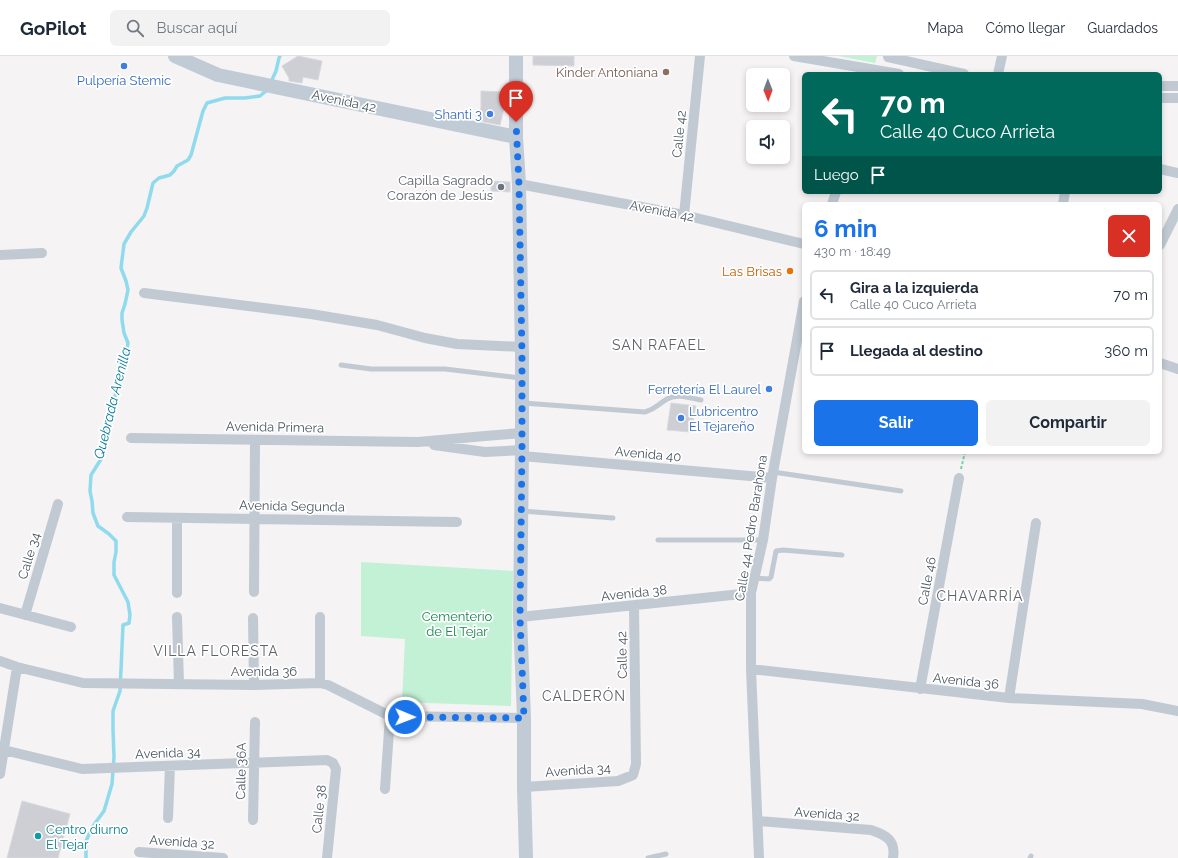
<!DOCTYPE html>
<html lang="es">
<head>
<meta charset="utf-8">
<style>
	:root { --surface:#fff; --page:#f2f2f3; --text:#1f2937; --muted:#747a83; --line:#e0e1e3; --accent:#1a73e8 }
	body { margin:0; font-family:Raleway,sans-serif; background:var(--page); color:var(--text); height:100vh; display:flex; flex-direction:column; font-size:15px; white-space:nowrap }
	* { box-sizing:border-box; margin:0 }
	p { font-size:13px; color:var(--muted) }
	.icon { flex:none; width:22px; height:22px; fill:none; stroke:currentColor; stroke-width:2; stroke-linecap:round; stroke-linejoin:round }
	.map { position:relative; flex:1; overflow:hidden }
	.side { position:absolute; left:802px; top:146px; width:360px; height:252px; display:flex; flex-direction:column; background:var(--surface); border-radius:6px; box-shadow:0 2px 6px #0003 }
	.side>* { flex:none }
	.hud { position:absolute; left:802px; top:16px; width:360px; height:122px; border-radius:6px; box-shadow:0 2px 6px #0003; background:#00695c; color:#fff; overflow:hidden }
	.needle { width:26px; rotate:179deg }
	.buttons { position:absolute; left:746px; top:12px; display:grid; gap:8px }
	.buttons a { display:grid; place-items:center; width:44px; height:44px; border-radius:6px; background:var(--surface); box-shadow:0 2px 6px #0003; font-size:20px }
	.pin { position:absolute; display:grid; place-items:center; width:34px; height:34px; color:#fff; margin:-41px -17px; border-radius:50% 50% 50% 0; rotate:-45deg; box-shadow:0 0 4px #0007 }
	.pin .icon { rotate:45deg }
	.me { position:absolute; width:44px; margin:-22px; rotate:91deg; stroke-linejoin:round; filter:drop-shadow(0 0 3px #0008) }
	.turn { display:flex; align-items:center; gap:14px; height:84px; padding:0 12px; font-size:18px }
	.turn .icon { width:52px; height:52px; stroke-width:2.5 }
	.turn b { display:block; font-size:28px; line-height:34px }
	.then { display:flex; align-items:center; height:38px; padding:0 12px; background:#0003; gap:8px; font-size:15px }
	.round { display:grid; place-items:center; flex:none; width:42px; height:42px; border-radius:6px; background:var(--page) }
	.headline { display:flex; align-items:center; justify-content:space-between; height:68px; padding:0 12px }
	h1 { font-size:24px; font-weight:700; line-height:30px; color:var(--accent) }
	.cta { display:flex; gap:8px; margin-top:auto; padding:8px 12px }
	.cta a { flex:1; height:46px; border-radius:6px; background:var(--accent); color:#fff; font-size:16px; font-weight:700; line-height:46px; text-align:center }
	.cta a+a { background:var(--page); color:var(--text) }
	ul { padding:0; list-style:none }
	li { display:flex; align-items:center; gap:12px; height:50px; margin:0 8px 6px; padding:0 4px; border:2px solid var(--line); border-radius:6px }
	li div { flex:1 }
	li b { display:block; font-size:15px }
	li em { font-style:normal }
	header { display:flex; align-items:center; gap:24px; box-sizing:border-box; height:56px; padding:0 20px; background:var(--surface); border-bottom:1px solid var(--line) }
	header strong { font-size:19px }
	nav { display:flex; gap:22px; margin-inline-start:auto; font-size:14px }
	.search { width:280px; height:36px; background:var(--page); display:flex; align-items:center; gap:10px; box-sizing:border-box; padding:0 14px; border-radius:6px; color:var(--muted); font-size:15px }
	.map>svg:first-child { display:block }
</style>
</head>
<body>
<header>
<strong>GoPilot</strong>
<div class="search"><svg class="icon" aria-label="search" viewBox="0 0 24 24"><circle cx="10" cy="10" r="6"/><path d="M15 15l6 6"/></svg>Buscar aquí</div>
<nav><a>Mapa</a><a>Cómo llegar</a><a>Guardados</a></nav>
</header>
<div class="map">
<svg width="1178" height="802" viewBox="0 0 1178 802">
	<rect width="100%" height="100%" fill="#f5f3f3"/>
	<path fill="#c3f1d5" d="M839,0H877L875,7Z
		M361,506L513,515L511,650L402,646L405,583L361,580Z"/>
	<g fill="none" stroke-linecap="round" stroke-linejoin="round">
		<path stroke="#90daee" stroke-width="3.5" d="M271,26L276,15L279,2L280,0
			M86,802V785L93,770L104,755L112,728L114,701L113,674V655L120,635L123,569L129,567L130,559L128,546L114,519V506L116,496V485L109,478L98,470L93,457L92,445L90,435L91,419L103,400L105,376L111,363L113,349L116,336L120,307L126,298L128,287L124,277L122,264V257L125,248L128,234L126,225L121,212L124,188L131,176L144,160L147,152L153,127L159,122L170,119L174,115L177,110L188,104L191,99L203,55L207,47L225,42H245L260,40L267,34"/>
	</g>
	<path fill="#cdcfd5" stroke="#d7d9de" d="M298,0L322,5L318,24L303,21L302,27L289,25V22L282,10Z
		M533,0H574V10L533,9Z
		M481,35L504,36V52L500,69L474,64L481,52Z
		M491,125L510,126V136L491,135Z
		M671,347L696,350L691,376L667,374Z
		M22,745L70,758L58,802H7Z"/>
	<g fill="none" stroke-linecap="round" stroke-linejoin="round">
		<path stroke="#7ad0a6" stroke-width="2" stroke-dasharray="3 2" stroke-linecap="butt" d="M961,413L965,396"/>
		<path stroke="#c1cad2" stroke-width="5" d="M341,309L371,313H445L521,322
			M523,347L645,356C656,353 657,349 667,343C677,337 690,342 701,344
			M773,416L901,435
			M522,455L613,462
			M658,484H763
			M755,522L769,523L771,521L776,495L783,494L842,499
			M648,802L666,798
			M1030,802L1031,800"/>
		<path stroke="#c1cad2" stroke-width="10" d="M794,0L899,18
			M888,1L964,18
			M998,18L1002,0
			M1160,30H1178
			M1160,42H1178
			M1160,113L1178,117
			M519,128L684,159L804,188
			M832,148L836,136
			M1063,148L1065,136
			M684,159L700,0
			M1160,189L1178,153
			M0,199L42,197
			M144,237L311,258L377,269L425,282L457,288L522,291
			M1160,307L1178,313
			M131,382L418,386L485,380L522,377
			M434,389L485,396L522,394
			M522,400L772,422
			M127,461L457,466
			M254,536L255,384
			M177,537V462
			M0,552L71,571
			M25,559L58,448
			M177,561L179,628
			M520,561L751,537
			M253,562L254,629
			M0,605L17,611L83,627L254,629L320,627L328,629L390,660L524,662
			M751,613L1009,642L1142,648L1178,655
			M320,627V561
			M920,633L959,422
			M1009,642L1036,467
			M4,694L82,713L327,704L333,707L336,713L327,802
			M0,718L17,611
			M524,731L618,725L633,719L636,708L634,550
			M385,733L390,660
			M168,762L170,710
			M253,764L255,666
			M758,765L871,774C886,779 896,784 893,802
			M139,796L223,802
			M759,802L751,613V537L763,484L772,422L804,245"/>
		<path stroke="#c1cbd6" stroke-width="14" d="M175,0L218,19L516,81
			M516,0V81L519,128L522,299V394L520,561L524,662V731L526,802"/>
	</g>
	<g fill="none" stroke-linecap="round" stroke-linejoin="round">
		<path stroke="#1a73e8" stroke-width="7" stroke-dasharray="0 12.6" d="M405,661L524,662L520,561L522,394V299L519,128L516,66"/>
	</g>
	<g fill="#3f7fe0" stroke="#fff" stroke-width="1.5">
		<circle cx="124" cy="10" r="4"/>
		<circle cx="490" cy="58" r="4"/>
		<circle cx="769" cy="333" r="4"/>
		<circle cx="681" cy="362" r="4"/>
	</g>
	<circle fill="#8d6e63" stroke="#fff" stroke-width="1.5" cx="666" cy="16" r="4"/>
	<circle fill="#6b7280" stroke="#fff" stroke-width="1.5" cx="501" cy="131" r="4"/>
	<circle fill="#e8710a" stroke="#fff" stroke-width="1.5" cx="790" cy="215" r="4"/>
	<circle fill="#0f9aa8" stroke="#fff" stroke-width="1.5" cx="38" cy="780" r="4"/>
	<g text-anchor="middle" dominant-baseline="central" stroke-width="3.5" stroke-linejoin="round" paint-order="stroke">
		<g font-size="13" fill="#785e54" stroke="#fff" text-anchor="end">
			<text x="658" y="16">Kinder Antoniana</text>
		</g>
		<g font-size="13" fill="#366cbe" stroke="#fff" text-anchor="end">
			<text x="124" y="24" text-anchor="middle">Pulpería Stemic</text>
			<text x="482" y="58">Shanti 3</text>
			<text x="761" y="333">Ferretería El Laurel</text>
			<text x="689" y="355" text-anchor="start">Lubricentro<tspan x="689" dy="15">El Tejareño</tspan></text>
		</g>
		<g font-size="13" fill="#4a5661" stroke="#fff">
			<text transform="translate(344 45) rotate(12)">Avenida 42</text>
			<text transform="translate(679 78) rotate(-84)">Calle 42</text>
			<text transform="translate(662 155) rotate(11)">Avenida 42</text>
			<text transform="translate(275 371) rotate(1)">Avenida Primera</text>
			<text transform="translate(648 398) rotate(5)">Avenida 40</text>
			<text transform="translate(292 450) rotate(1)">Avenida Segunda</text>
			<text transform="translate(751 472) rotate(-81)">Calle 44 Pedro Barahona</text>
			<text transform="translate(29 500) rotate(-73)">Calle 34</text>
			<text transform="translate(927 525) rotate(-79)">Calle 46</text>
			<text transform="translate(634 537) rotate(-6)">Avenida 38</text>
			<text transform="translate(622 599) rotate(-91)">Calle 42</text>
			<text x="264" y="615">Avenida 36</text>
			<text transform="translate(966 625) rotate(6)">Avenida 36</text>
			<text transform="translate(168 697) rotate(-2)">Avenida 34</text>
			<text transform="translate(578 714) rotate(-4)">Avenida 34</text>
			<text transform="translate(241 715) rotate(-89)">Calle 36A</text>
			<text transform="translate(319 753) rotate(-84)">Calle 38</text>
			<text transform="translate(827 758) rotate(4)">Avenida 32</text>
			<text transform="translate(182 786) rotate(4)">Avenida 32</text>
		</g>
		<g font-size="13" fill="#5b616d" stroke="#fff" text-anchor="end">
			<text x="493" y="124">Capilla Sagrado<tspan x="493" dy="15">Corazón de Jesús</tspan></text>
		</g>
		<g font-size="13" fill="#c56008" stroke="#fff" text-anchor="end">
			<text x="782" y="215">Las Brisas</text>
		</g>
		<g font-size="13" fill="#17864f" stroke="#fff">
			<text x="457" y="560">Cementerio<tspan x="457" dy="15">de El Tejar</tspan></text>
		</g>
		<g font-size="13" fill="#0d838f" stroke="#fff" text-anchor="start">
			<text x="46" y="773">Centro diurno<tspan x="46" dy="15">El Tejar</tspan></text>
		</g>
		<g font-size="14" letter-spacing="1" fill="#5f6368" stroke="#fff">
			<text x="659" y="289">SAN RAFAEL</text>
			<text x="980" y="540">CHAVARRÍA</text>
			<text x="216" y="595">VILLA FLORESTA</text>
			<text x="584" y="640">CALDERÓN</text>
		</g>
		<g font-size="14" font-style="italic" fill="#0c7c9b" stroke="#fff">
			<text transform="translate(112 347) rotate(-76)">Quebrada Arenilla</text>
		</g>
	</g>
</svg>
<div class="buttons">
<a><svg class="needle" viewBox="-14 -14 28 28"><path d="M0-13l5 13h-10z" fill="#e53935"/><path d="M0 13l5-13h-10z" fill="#747a83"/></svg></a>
<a><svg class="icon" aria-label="sound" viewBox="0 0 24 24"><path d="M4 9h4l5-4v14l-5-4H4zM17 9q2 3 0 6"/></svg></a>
</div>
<div class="pin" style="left:516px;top:66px;background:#d93025"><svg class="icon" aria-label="arrive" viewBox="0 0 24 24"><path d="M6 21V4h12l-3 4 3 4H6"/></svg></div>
<svg class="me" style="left:405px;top:661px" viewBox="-20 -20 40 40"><circle r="17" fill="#1a73e8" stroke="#fff" stroke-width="3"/><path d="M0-11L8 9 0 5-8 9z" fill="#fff"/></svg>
<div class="hud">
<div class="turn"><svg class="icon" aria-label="left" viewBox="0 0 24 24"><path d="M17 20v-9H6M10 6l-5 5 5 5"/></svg><div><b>70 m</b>Calle 40 Cuco Arrieta</div></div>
<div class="then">Luego<svg class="icon" aria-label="arrive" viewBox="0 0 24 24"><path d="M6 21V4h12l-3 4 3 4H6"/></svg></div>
</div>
<section class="side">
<div class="headline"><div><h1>6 min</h1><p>430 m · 18:49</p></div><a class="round" style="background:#d93025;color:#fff"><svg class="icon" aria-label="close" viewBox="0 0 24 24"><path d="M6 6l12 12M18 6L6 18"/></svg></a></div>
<ul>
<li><svg class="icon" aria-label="left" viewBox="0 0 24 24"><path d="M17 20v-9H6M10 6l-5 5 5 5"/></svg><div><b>Gira a la izquierda</b><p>Calle 40 Cuco Arrieta</p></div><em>70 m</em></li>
<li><svg class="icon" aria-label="arrive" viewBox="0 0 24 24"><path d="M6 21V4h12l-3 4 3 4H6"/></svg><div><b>Llegada al destino</b></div><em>360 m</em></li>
</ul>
<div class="cta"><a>Salir</a><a>Compartir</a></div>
</section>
</div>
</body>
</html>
